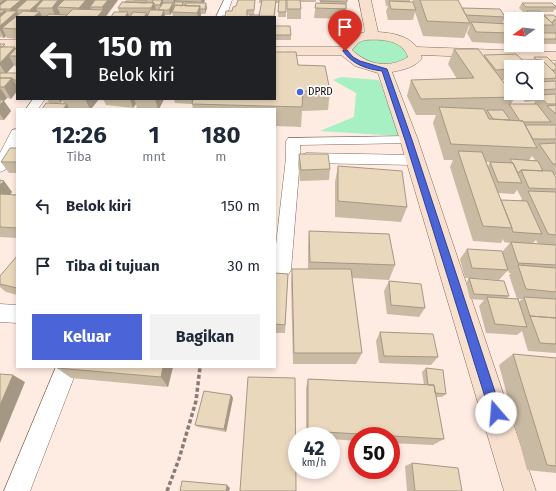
<!DOCTYPE html>
<html lang="id">
<head>
<meta charset="utf-8">
<style>
	:root { --surface:#fff; --page:#f2f2f3; --text:#1f2937; --muted:#747a83; --accent:#4b64d8 }
	body { margin:0; font-family:"Fira Sans",sans-serif; background:var(--page); color:var(--text); height:100vh; display:flex; flex-direction:column; font-size:15px; white-space:nowrap }
	* { box-sizing:border-box; margin:0 }
	p { font-size:13px; color:var(--muted) }
	.icon { flex:none; width:22px; height:22px; fill:none; stroke:currentColor; stroke-width:2; stroke-linecap:round; stroke-linejoin:round }
	.map { position:relative; flex:1; overflow:hidden }
	.sheet { position:absolute; left:16px; top:108px; width:260px; height:260px; display:flex; flex-direction:column; background:var(--surface); border-radius:0px; box-shadow:0 2px 6px #0003 }
	.sheet>* { flex:none }
	.top-card { position:absolute; left:16px; top:16px; width:260px; height:84px; border-radius:0px; box-shadow:0 2px 6px #0003; background:#202124; color:#fff; overflow:hidden }
	.needle { width:26px; rotate:256deg }
	.fabs { position:absolute; left:504px; top:12px; display:grid; gap:8px }
	.fabs a { display:grid; place-items:center; width:40px; height:40px; border-radius:0px; background:var(--surface); box-shadow:0 2px 6px #0003; font-size:20px }
	.speed { position:absolute; left:288px; top:427px; display:flex; gap:8px; font-size:20px; font-weight:700; text-align:center }
	.speed>* { display:grid; place-content:center; width:52px; height:52px; border-radius:50%; background:var(--surface); box-shadow:0 2px 6px #0003; line-height:1 }
	.speed small { font-size:10px; font-weight:400 }
	.speed .limit { border:6px solid #d22; background:#fff; color:#111 }
	.pin { position:absolute; display:grid; place-items:center; width:34px; height:34px; color:#fff; margin:-41px -17px; border-radius:50% 50% 50% 0; rotate:-45deg; box-shadow:0 0 4px #0007 }
	.pin .icon { rotate:45deg }
	.me { position:absolute; width:44px; margin:-22px; rotate:342deg; stroke-linejoin:round; filter:drop-shadow(0 0 3px #0008) }
	.turn { display:flex; align-items:center; gap:14px; height:84px; padding:0 16px; font-size:18px }
	.turn .icon { width:52px; height:52px; stroke-width:2.5 }
	.turn b { display:block; font-size:28px; line-height:34px }
	.eta { display:flex; justify-content:space-evenly; align-items:center; height:68px; text-align:center }
	.eta b { font-size:24px; font-weight:700; line-height:28px }
	.cta { display:flex; gap:8px; margin-top:auto; padding:8px 16px }
	.cta a { flex:1; height:46px; border-radius:0px; background:var(--accent); color:#fff; font-size:16px; font-weight:700; line-height:46px; text-align:center }
	.cta a+a { background:var(--page); color:var(--text) }
	ul { padding:0; list-style:none }
	li { display:flex; align-items:center; gap:12px; height:60px; padding:0 16px }
	li div { flex:1 }
	li b { display:block; font-size:15px }
	li em { font-style:normal }
	.map>svg:first-child { display:block }
</style>
</head>
<body>
<div class="map">
<svg width="556" height="491" viewBox="0 0 556 491">
	<rect width="100%" height="100%" fill="#feebe1"/>
	<path fill="#a7f0c3" d="M358,38L396,39L415,58L393,69L358,63L348,45Z
		M341,77L379,80L400,136L320,131L354,117L356,93L333,80Z"/>
	<g fill="none" stroke-linecap="round" stroke-linejoin="round">
		<defs>
			<path id="street" d="M224,0H232L226,17H216Z
				M33,99H45L38,109H26Z
				M17,129V147L5,170L0,172V153L12,130Z
				M409,136L414,137L416,140L414,143L300,145V156L306,153L414,155L419,157L421,160L419,163L414,165L306,163L300,159L291,270L288,275L282,277L276,275L275,253L286,158V141L288,138Z
				M0,304L17,305V323L0,322Z
				M56,367H78L30,491H4Z"/>
			<path id="secondary" d="M359,0H371L378,32C392,33 407,35 417,47L556,52V60L421,55L422,58C416,67 403,70 392,72L418,140L536,491H504L400,140L378,73L355,66L341,55H275V47H341L348,37L365,32ZM365,40C380,39 402,39 408,57C389,69 368,65 352,50L358,43Z
				M0,40H17V48H0Z"/>
		</defs>
		<use href="#street" stroke="#83695a" stroke-width="1"/>
		<use href="#secondary" stroke="#83695a" stroke-width="1"/>
		<path stroke="#8a7c74" stroke-width="3.5" stroke-dasharray="4 2.5" stroke-linecap="butt" d="M167,491L179,459L196,401L200,367"/>
		<use href="#street" fill="#fff" fill-rule="evenodd"/>
		<use href="#secondary" fill="#f8e0cf" fill-rule="evenodd"/>
	</g>
	<path fill="#c9baa3" fill-rule="evenodd" d="M0,0H118L106,17H17V39L7,38L6,36L4,38L0,37Z
		M134,0H176L174,5H173L174,6L176,2V1L205,0L204,3L207,8L205,14H201V17H173L172,12L170,15H165V17H111L119,12L118,8L125,2L134,1Z
		M238,0H255L254,15H259V17H249L250,15L225,16L232,11L236,6Z
		M259,0H286V17H278L279,3H276L275,17H259L262,3H259Z
		M287,0H316V2H301V19H287Z
		M320,0L347,2L345,19L314,18L316,3H320Z
		M385,0H410V2H412L413,0H458L462,8L505,17L502,24L511,25V44L472,42L467,33L470,26H469L464,38L423,36L415,12L413,20H388L386,11L388,6H386Z
		M522,3L555,6L556,5V10L555,9L553,12H540L544,15L556,17V44H537V19H522L523,17H524L526,12H523L519,8Z
		M275,26L291,35V40H275Z
		M0,44L7,47L16,49L17,47V67H16L14,65L7,73H17V91L11,99L7,98L4,101L11,111L4,120H0Z
		M454,49L483,56L524,62L525,61L532,60L534,57L554,64L556,60V175H554L556,178V353L528,351L522,331L517,335L486,333L479,306L484,300L470,299L466,283L469,278H465L460,259L467,249L508,270L499,280L474,278L509,296L507,298L519,302L522,299H517L509,275L511,273H509L502,252L510,243L504,242L503,239L501,243L473,241L450,167L453,160H444L433,123L436,115H416L407,96L411,80L457,79L448,64ZM511,67H537V93H517L525,102L535,101L534,104H511L515,97L502,80H511ZM532,156L535,160H529ZM486,162L508,163L490,162L488,166ZM517,190L522,199L520,201L501,200L498,193L514,194ZM536,240L538,244L533,243Z
		M298,65L330,91L328,110L302,111L301,127L275,126V109H193L192,104L175,103L174,99H275Z
		M47,99H99L91,109H69L64,104L62,100L61,103H49Z
		M103,99H164L159,109H137L136,104L133,108L106,105Z
		M17,148V173H9L1,162Z
		M299,154L330,169L329,180L300,181L298,165Z
		M338,166L407,207L401,222L335,217V182Z
		M0,180L4,181L12,192L10,195H17V238L0,237Z
		M309,231L395,265L389,280L352,278L362,353L356,364H293L291,283L292,269H308V246Z
		M17,256V295L6,292L0,287V276Z
		M275,273L288,274L285,333H275Z
		M389,281L425,308L419,317L387,314L384,291Z
		M380,332L438,357L431,365L379,363L376,341Z
		M513,354L556,358V473L527,470L499,365Z
		M173,367L168,387L71,378L57,368Z
		M426,368L446,394L442,397H436L444,439L433,445L391,443V436H357V441L331,439V436H306V388L308,379L424,385L422,372Z
		M231,395L233,398L226,432L198,427L195,425Z
		M412,463L462,491H407L405,466Z"/>
	<path fill="#a49784" d="M4,0H29L16,10L17,12V11L20,17L2,28L6,36L4,38L0,30V14L5,10L9,18L13,15L10,9H0V2Z
		M41,0H47L36,8L38,13L40,12L42,17H33L30,10Z
		M58,0H66L57,7L60,13L57,17H56L52,8Z
		M86,0H98L90,7L91,9L83,17L79,8Z
		M108,0H118L105,17L102,7Z
		M160,0H163L164,5L161,10L160,5Z
		M173,0H176L174,5Z
		M202,0H205L202,7L201,2Z
		M154,3L157,13L153,17L151,8Z
		M173,3L174,8L172,10L173,11L170,15L169,10Z
		M206,3L207,8L205,14V9Z
		M200,6L201,16V17H198L197,13Z
		M103,10L105,17H97Z
		M164,10L165,17H161Z
		M128,12L129,17H125Z
		M147,13L148,17H144Z
		M15,47L17,51L9,56L14,65L6,74L0,65V63Z
		M12,78L17,86V91L11,99L4,87Z
		M0,88L7,98L4,101L11,111L4,120L0,114Z
		M59,99H62V100L61,103Z
		M85,99H99L91,109H90Z
		M130,99H134L136,104L133,108Z
		M155,99H164L159,109H158Z
		M67,104L69,109H63Z
		M4,181L12,192L0,207V185Z
		M163,367H173L168,387L161,377Z
		M13,375L25,382L0,443V405Z
		M231,395L233,398L226,432L224,429Z
		M227,485L230,488L229,491H226Z"/>
	<path fill="#ead8bd" stroke="#a49784" d="M0,0H4L0,3Z
		M7,0H21L10,9H0V5Z
		M27,0H41L30,10H16Z
		M43,0H58L52,8H36Z
		M64,0H86L79,8L57,7Z
		M95,0H108L102,7H90Z
		M153,0H162L160,5H155L154,3H152Z
		M176,0H202L201,2L176,1Z
		M238,0H255L254,10H247V17H222V16H225L226,11H232L233,7L236,6Z
		M262,0H276L274,16H259Z
		M279,0H286V12H278Z
		M287,0H300L301,9H287Z
		M320,0H347V2L320,1Z
		M420,0H458L470,23L427,21Z
		M126,1H147L146,3L125,2Z
		M389,1L413,2L416,10L391,9Z
		M122,2L154,3L151,8H118Z
		M175,2H183L182,6L175,5L173,10H172Z
		M163,3H173L169,10H158Z
		M186,3H206L205,9H200V6H185Z
		M316,3L346,4V9L315,8Z
		M522,3H552L556,7H526Z
		M175,5L200,6L197,13L172,12Z
		M462,8L500,9L505,17L466,15Z
		M73,9L103,10L97,17H65Z
		M0,10H5L0,14Z
		M150,10H164L161,17H147Z
		M7,11H17L0,26V17Z
		M23,11L40,12L33,17H17V29L2,28Z
		M527,11H539L554,25H537V19H526L523,17H533Z
		M114,12H128L125,17H111Z
		M133,12L147,13L144,17H130Z
		M49,14L67,15L65,17H46Z
		M250,15H259V17H249Z
		M544,15H553L556,17V20H554L552,23Z
		M471,22L510,24L511,25V33L476,32Z
		M275,26H290L291,35H275Z
		M537,33H556V39H540L537,36Z
		M0,44H5L2,47H0Z
		M0,47H15L0,63Z
		M17,47V56H9Z
		M454,49H478L511,92V93H512L515,97L421,99L411,80L474,78Z
		M275,52H296L298,65L325,66L330,91H303L302,107L192,104L193,99H275Z
		M516,54L530,67H511V69L496,70L484,55Z
		M534,57H547L556,66V69L555,70H552L542,60H537Z
		M542,60L556,74V78L543,79L537,73V67H531L525,61Z
		M0,73H17V80H14L12,78H0Z
		M0,78H12L4,87H0Z
		M555,81L556,82V89L537,90V82Z
		M556,94V104H547L539,95Z
		M0,100H4L0,105Z
		M46,103L67,104L63,109H42Z
		M509,104H537L551,122H523V121H520Z
		M556,105V114L547,106Z
		M439,107L484,109L489,119L523,121L537,148L451,144Z
		M487,110H503L510,120L493,119Z
		M525,125H556V139H533Z
		M556,143V164H553L539,144Z
		M10,148H17V162H1Z
		M458,151L482,152L512,228L483,226Z
		M299,154H328L330,169L301,170Z
		M510,159L538,161L543,171L521,170L518,173L513,163H512Z
		M490,162L513,163L522,183L498,182Z
		M338,166L402,171L407,207L338,201Z
		M521,170L552,171L556,178V189L529,188Z
		M0,180L4,181L0,185Z
		M528,191L556,192V235L548,234Z
		M1,194L17,195V228L0,227V195Z
		M501,200L527,201L542,234L513,232L512,229V228Z
		M309,231L389,234L395,265L310,262Z
		M511,242L556,245V265L518,263Z
		M467,249L502,251L508,270L472,268Z
		M17,256V288L0,284V276Z
		M518,265L556,268V292L526,289Z
		M292,269H351L362,353H294Z
		M275,273L288,274L285,325L275,324Z
		M469,278L504,281L509,296L474,294Z
		M389,281L421,284L425,308L391,305Z
		M487,297L518,299L527,327L495,324Z
		M524,297L556,299V318L530,316Z
		M530,316L556,318V344L540,343Z
		M380,332L433,334L438,357L384,356Z
		M513,354L556,358V466L547,465Z
		M58,367H163L161,377L57,368Z
		M426,368L443,370L446,394L435,393L434,385H428Z
		M0,374L13,375L0,405Z
		M248,377L295,378L296,491H240Z
		M308,379L434,385L444,439L308,431Z
		M204,391L231,395L224,429L195,425Z
		M412,463L458,468L462,491H415Z
		M182,481L227,485L226,491H180Z"/>
	<path fill="#4b64d8" stroke="#31418c" d="M343,50H347L353,57L360,61L387,69L412,140L502,413L500,418L496,419L492,418L490,413L405,140L382,71C366,69 352,64 343,51Z"/>
	<circle fill="#4b64d8" stroke="#fdfdfd" stroke-width="1.5" cx="300" cy="92" r="4"/>
	<g text-anchor="middle" dominant-baseline="central" stroke-width="3.5" stroke-linejoin="round" paint-order="stroke">
		<g font-size="10" fill="#140b06" stroke="#fdfdfd" text-anchor="start">
			<text x="308" y="92">DPRD</text>
		</g>
	</g>
</svg>
<div class="fabs">
<a><svg class="needle" viewBox="-14 -14 28 28"><path d="M0-13l5 13h-10z" fill="#e53935"/><path d="M0 13l5-13h-10z" fill="#747a83"/></svg></a>
<a><svg class="icon" aria-label="search" viewBox="0 0 24 24"><circle cx="10" cy="10" r="6"/><path d="M15 15l6 6"/></svg></a>
</div>
<div class="speed"><div>42<small>km/h</small></div><div class="limit">50</div></div>
<div class="pin" style="left:345px;top:51px;background:#d93025"><svg class="icon" aria-label="arrive" viewBox="0 0 24 24"><path d="M6 21V4h12l-3 4 3 4H6"/></svg></div>
<svg class="me" style="left:496px;top:413px" viewBox="-20 -20 40 40"><circle r="19" fill="#fff"/><path d="M0-13L10 11 0 6-10 11z" fill="#4b64d8"/></svg>
<div class="top-card">
<div class="turn"><svg class="icon" aria-label="left" viewBox="0 0 24 24"><path d="M17 20v-9H6M10 6l-5 5 5 5"/></svg><div><b>150 m</b>Belok kiri</div></div>
</div>
<section class="sheet">
<div class="eta">
<div><b>12:26</b><p>Tiba</p></div>
<div><b>1</b><p>mnt</p></div>
<div><b>180</b><p>m</p></div>
</div>
<ul>
<li><svg class="icon" aria-label="left" viewBox="0 0 24 24"><path d="M17 20v-9H6M10 6l-5 5 5 5"/></svg><div><b>Belok kiri</b></div><em>150 m</em></li>
<li><svg class="icon" aria-label="arrive" viewBox="0 0 24 24"><path d="M6 21V4h12l-3 4 3 4H6"/></svg><div><b>Tiba di tujuan</b></div><em>30 m</em></li>
</ul>
<div class="cta"><a>Keluar</a><a>Bagikan</a></div>
</section>
</div>
</body>
</html>
